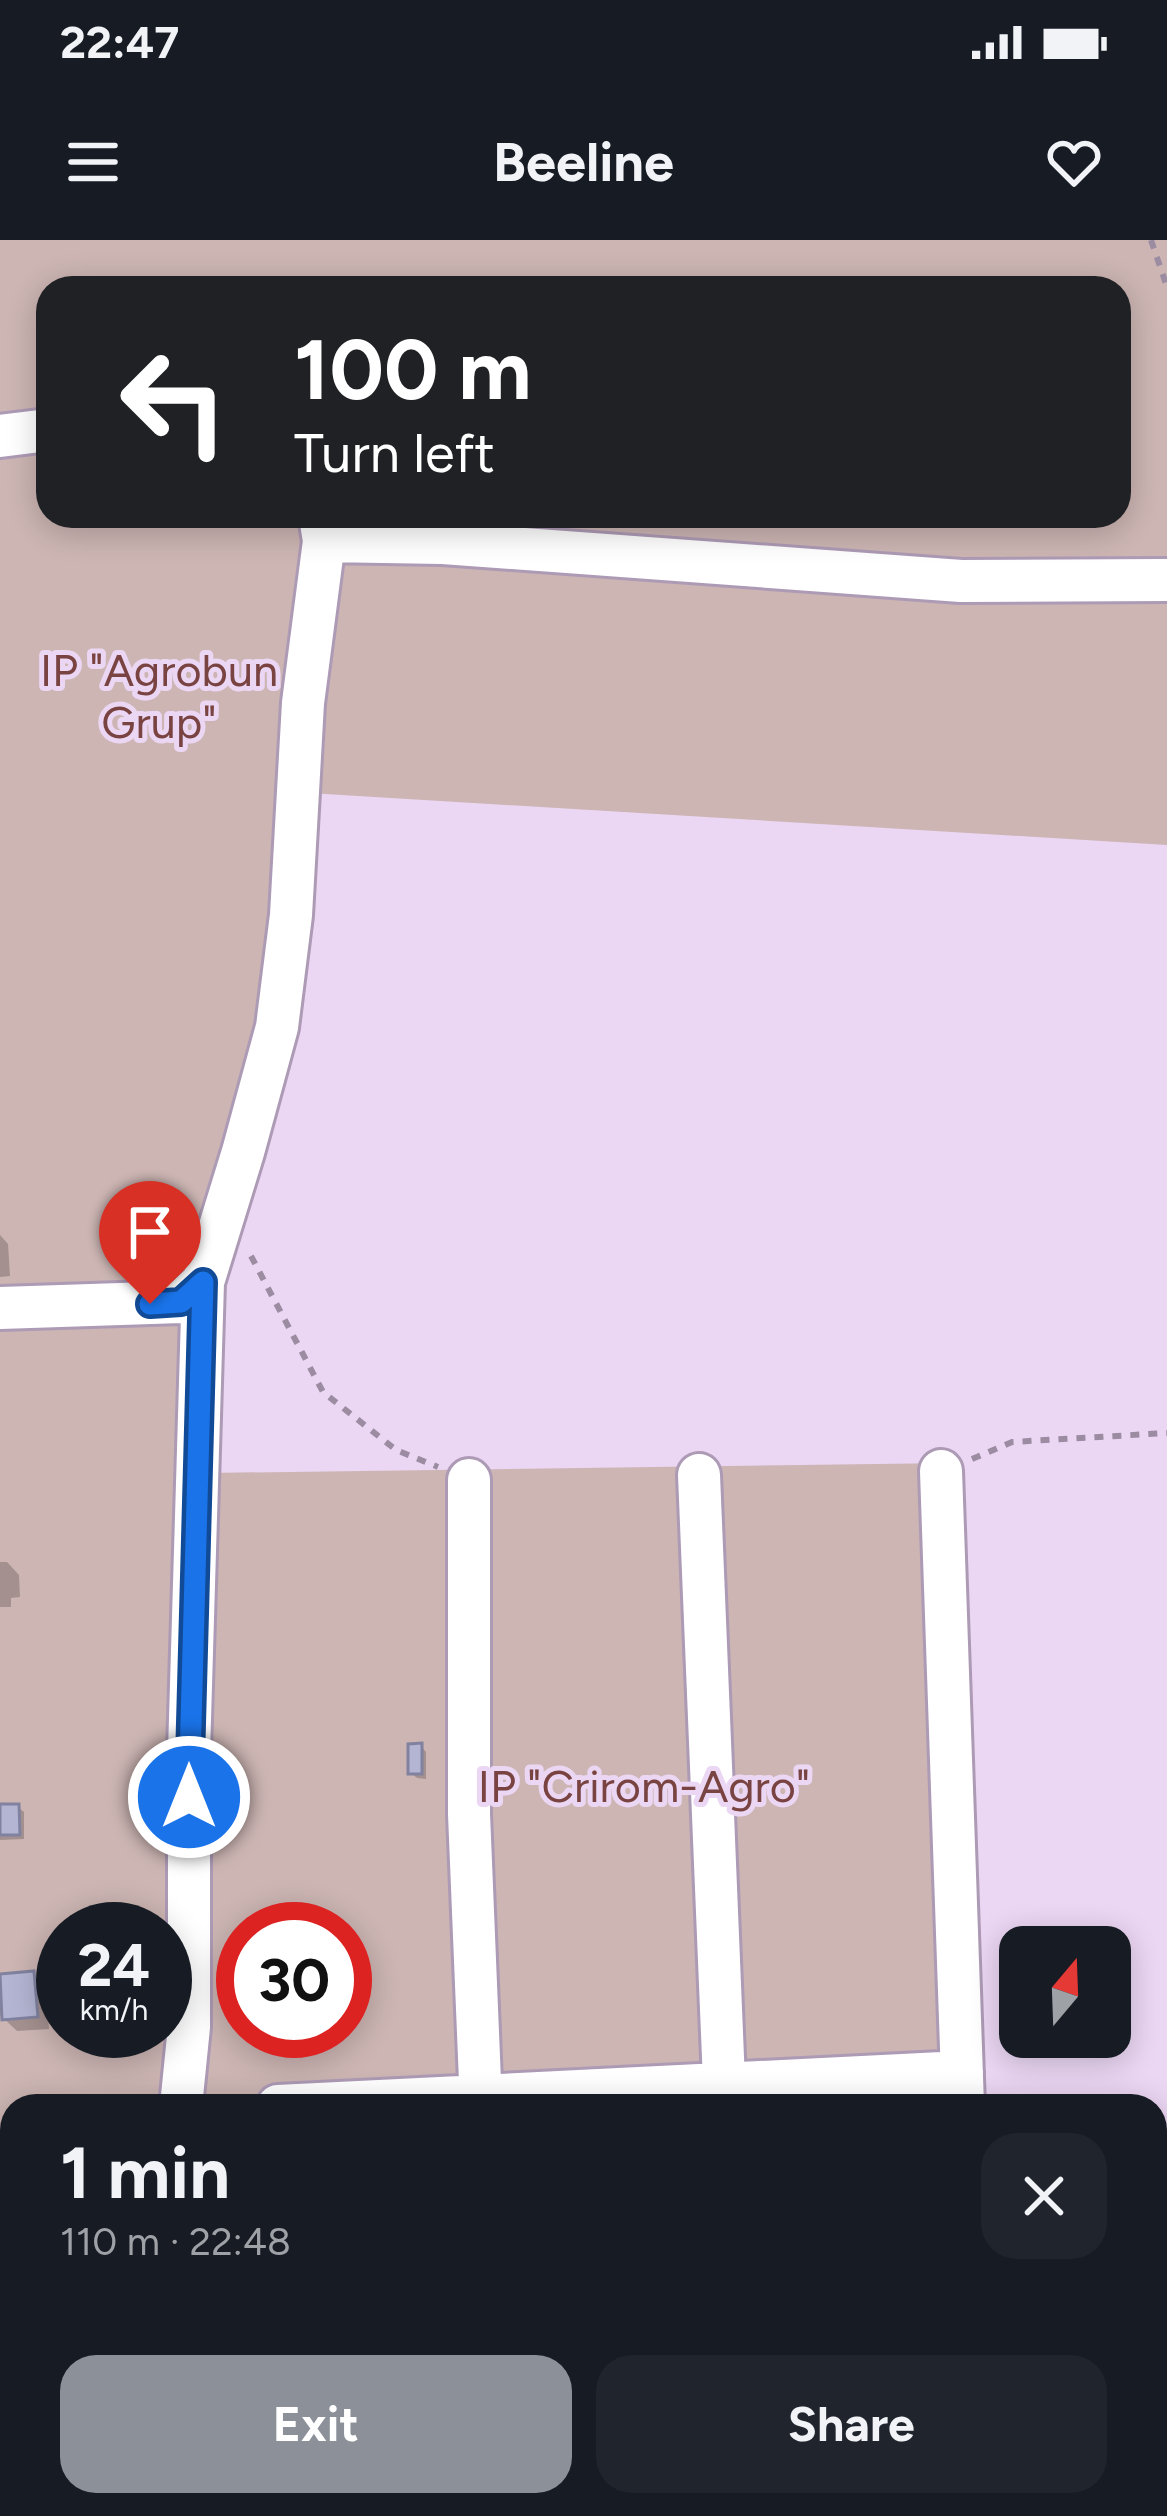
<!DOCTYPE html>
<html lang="en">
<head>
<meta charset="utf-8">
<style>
	:root { --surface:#171b24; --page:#20242c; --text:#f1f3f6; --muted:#9ea1a6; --accent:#8c9099 }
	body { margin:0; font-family:Figtree,sans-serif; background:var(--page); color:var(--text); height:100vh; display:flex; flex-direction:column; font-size:45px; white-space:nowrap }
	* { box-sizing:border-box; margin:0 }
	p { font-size:39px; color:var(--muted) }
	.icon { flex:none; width:66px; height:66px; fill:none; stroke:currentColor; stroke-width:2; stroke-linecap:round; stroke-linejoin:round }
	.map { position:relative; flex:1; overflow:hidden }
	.drawer { position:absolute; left:0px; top:1854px; width:1167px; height:423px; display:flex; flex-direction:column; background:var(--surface); border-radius:36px 36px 0 0; box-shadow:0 6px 30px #0003 }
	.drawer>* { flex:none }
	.banner { position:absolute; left:36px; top:36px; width:1095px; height:252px; border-radius:36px; box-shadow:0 6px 30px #0003; background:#202124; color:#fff; overflow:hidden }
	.needle { width:78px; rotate:19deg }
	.buttons { position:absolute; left:999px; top:1686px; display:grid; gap:24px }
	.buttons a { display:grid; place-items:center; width:132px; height:132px; border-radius:24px; background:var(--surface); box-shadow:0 6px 30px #0003; font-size:60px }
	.speed { position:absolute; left:36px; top:1662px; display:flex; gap:24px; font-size:60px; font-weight:700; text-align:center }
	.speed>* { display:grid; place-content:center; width:156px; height:156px; border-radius:50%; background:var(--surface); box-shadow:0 6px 30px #0003; line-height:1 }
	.speed small { font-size:30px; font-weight:400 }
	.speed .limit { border:18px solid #d22; background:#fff; color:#111 }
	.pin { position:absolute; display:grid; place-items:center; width:102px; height:102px; color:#fff; margin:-123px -51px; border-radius:50% 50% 50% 0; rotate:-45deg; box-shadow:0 0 12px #0007 }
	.pin .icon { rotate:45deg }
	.me { position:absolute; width:132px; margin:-66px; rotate:0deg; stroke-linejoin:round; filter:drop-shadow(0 0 9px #0008) }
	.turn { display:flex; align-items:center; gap:42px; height:252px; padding:0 60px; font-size:54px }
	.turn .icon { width:156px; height:156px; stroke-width:2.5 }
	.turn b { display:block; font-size:84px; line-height:102px }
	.round { display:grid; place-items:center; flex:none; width:126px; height:126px; border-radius:36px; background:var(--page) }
	.head { display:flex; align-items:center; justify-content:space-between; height:204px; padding:0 60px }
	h1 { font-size:72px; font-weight:700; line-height:90px }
	.primary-button { display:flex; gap:24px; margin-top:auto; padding:24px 60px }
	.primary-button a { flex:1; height:138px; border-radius:36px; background:var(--accent); color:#fff; font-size:48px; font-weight:700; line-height:138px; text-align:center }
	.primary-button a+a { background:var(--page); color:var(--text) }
	.status { display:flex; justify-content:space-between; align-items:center; height:84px; padding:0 60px; background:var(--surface); direction:ltr }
	.status svg { height:33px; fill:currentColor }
	header { display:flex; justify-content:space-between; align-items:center; height:156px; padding:0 60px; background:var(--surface); font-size:54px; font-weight:700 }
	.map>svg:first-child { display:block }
</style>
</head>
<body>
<div class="status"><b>22:47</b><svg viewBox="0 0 49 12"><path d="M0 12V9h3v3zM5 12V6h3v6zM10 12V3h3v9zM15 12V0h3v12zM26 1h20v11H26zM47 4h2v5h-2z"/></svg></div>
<header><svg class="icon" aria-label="menu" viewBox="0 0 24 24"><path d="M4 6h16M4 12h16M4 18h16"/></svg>Beeline<svg class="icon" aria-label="heart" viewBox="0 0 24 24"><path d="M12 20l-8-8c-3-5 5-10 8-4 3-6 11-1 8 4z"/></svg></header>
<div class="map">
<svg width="1167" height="2276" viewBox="0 0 1167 2276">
	<rect width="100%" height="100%" fill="#ebd6f3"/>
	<path fill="#ccb5b3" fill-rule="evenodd" d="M0,0H1167V605L309,553L215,1050L209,1233L953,1223L973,1866H12V2265H986V2276H0ZM48,48H1119V276H48ZM63,1689H165V1791H63ZM243,1689H345V1791H243Z"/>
	<path fill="#0003" d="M172,979L185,992L184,1025H142L129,1012Z
		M0,995L8,1004L10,1036L0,1037Z
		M0,1322H7L19,1335L20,1357L11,1358V1367H0Z
		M421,1506L426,1512V1539L417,1538L411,1533Z
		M0,1567H18L24,1572V1599L0,1600Z
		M33,1734L46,1747L49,1789L17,1791L0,1775V1737Z"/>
	<path fill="#b3b5d3" stroke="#81829f" stroke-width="3" d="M127,976H174L173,1014H126Z
		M422,1503V1534H408V1504Z
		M0,1564H19L20,1595H0Z
		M34,1731L38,1777L2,1780L0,1734Z
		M1,1941H12V2032H3Z"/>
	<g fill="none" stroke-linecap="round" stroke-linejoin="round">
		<defs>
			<path id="minor" d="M0,196L48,190
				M324,301L443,303L961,341L1167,340
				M0,1068L181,1062L203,1042L243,912L277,787L291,675L303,463L324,301L320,276
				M941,1231L963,1866
				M699,1235L725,1866
				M469,1240V1574L481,1866
				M181,1866L189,1787V1512L203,1042
				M278,1866L962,1832
				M492,2265V2276
				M743,2265V2276
				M977,2265V2276
				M145,2276L146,2265"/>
		</defs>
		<use href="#minor" stroke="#ad9ab5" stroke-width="48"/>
		<path stroke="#9b8ca2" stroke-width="6" stroke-dasharray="9 9" stroke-linecap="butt" d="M1151,0L1167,47
			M251,1016L323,1152L396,1210L438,1227
			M972,1219L1012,1202L1167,1193"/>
		<use href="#minor" stroke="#fff" stroke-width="42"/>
	</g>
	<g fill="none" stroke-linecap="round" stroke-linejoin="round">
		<defs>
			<path id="route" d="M150,1064L181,1062L203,1042L189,1557"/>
		</defs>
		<use href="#route" stroke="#114b97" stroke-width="30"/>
		<use href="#route" stroke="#1a73e8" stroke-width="21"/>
	</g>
	<g text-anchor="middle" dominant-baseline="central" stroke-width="10" stroke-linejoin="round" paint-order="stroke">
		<g font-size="45" fill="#784341" stroke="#ebd6f3">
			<text x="159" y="430">IP "Agrobun<tspan x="159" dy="52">Grup"</tspan></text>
			<text x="644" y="1546">IP "Crirom-Agro"</text>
		</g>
	</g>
</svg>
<div class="buttons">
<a><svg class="needle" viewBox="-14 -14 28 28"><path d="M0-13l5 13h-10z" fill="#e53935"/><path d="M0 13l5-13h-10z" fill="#9ea1a6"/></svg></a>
</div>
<div class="speed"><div>24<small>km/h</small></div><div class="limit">30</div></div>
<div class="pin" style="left:150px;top:1064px;background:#d93025"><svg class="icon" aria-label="arrive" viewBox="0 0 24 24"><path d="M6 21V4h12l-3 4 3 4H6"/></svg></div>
<svg class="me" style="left:189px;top:1557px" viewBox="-20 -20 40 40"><circle r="17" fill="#1a73e8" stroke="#fff" stroke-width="3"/><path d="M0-11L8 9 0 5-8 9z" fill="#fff"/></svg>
<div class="banner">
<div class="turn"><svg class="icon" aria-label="left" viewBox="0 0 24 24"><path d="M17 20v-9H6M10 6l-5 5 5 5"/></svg><div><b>100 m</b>Turn left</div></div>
</div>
<section class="drawer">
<div class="head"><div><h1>1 min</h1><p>110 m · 22:48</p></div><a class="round"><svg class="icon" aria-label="close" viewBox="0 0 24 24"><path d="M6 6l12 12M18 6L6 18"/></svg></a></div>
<div class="primary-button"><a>Exit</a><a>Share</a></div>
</section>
</div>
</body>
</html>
